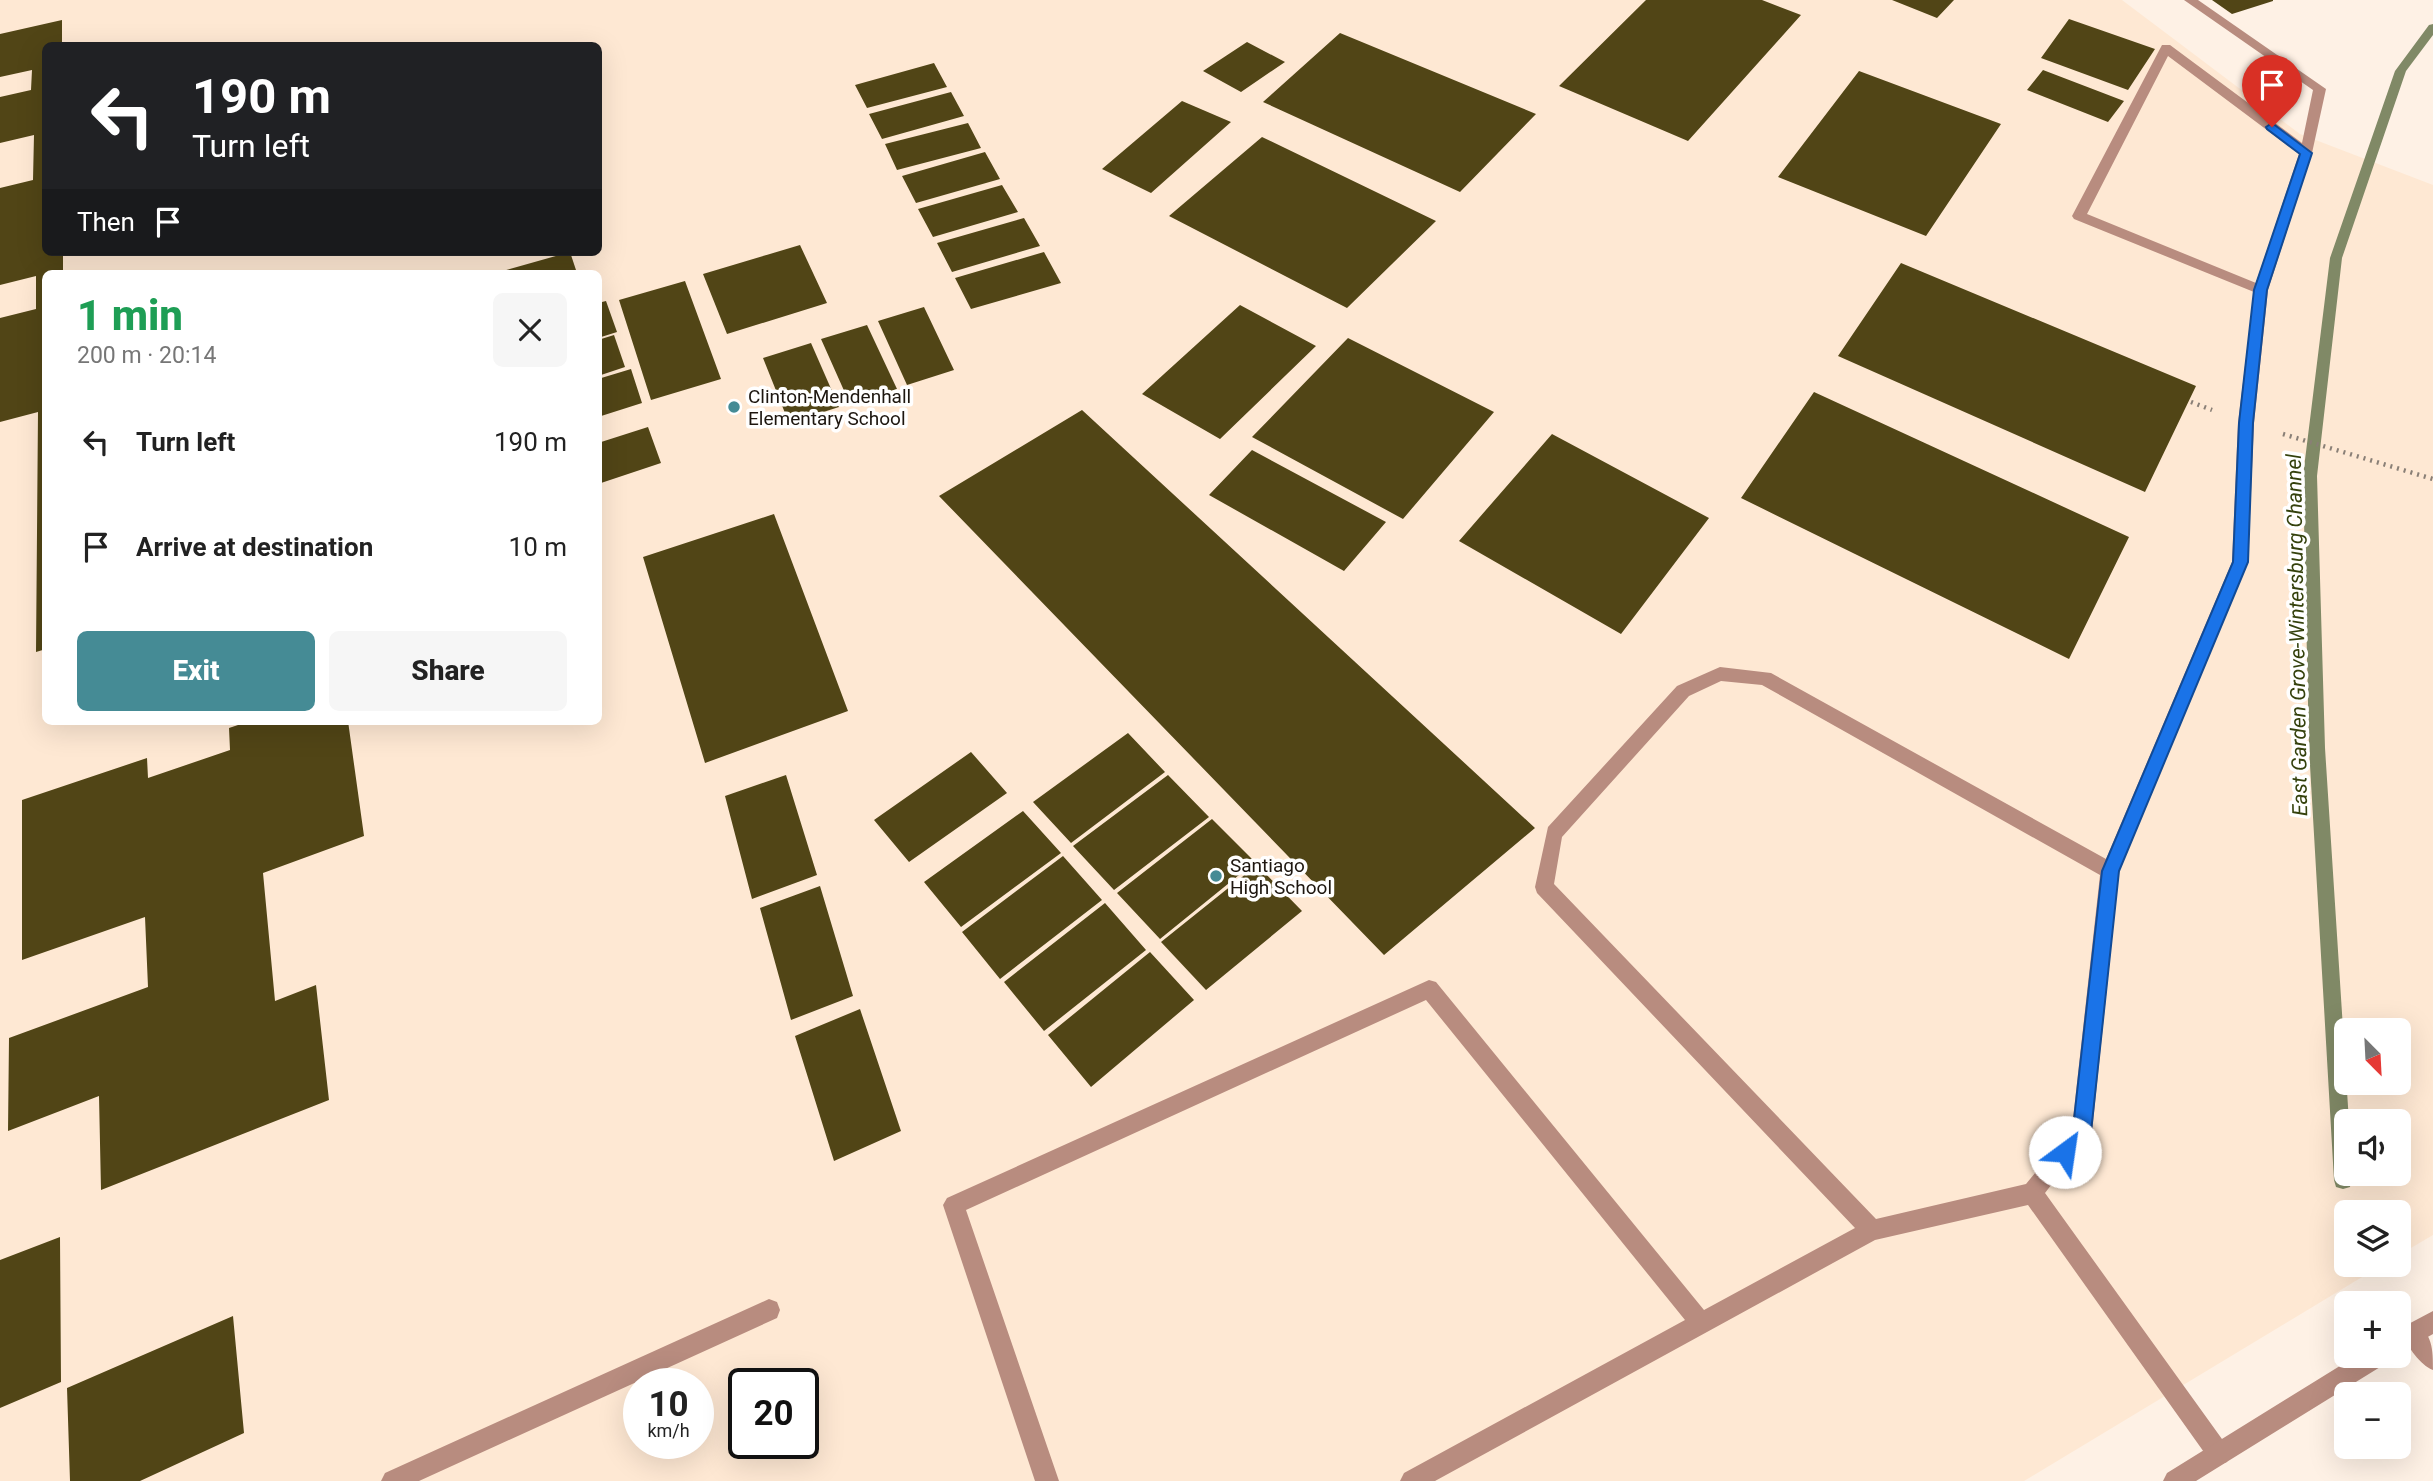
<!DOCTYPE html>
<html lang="en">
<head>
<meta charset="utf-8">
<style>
	:root { --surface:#fff; --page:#f6f6f6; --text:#222; --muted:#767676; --accent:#458b95 }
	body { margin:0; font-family:Roboto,sans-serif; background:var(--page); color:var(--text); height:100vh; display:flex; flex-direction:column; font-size:26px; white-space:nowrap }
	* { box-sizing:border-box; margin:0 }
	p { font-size:23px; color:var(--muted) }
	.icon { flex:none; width:38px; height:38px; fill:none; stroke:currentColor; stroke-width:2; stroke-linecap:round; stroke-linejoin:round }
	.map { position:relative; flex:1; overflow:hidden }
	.side { position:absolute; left:42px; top:270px; width:560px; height:455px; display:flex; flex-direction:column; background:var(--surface); border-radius:10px; box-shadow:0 7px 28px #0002 }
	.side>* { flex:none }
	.top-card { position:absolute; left:42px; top:42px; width:560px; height:214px; border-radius:10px; box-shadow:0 7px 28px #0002; background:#202124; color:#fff; overflow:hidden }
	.needle { width:46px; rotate:156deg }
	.controls { position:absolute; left:2334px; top:1018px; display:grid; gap:14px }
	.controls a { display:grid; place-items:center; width:77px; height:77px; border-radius:10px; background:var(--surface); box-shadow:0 7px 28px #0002; font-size:35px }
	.speed { position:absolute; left:623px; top:1368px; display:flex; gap:14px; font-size:35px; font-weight:700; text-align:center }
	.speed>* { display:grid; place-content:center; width:91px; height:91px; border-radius:50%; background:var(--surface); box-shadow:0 7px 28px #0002; line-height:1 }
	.speed small { font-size:18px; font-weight:400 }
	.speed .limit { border:4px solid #111; border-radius:10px; background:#fff; color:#111 }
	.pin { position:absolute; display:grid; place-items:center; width:60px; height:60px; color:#fff; margin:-72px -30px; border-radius:50% 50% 50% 0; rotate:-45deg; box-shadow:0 0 7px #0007 }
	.pin .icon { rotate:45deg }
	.me { position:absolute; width:77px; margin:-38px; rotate:31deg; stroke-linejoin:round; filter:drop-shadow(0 0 5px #0008) }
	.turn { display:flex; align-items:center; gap:24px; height:147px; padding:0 35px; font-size:32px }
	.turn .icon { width:91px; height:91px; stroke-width:2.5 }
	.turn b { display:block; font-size:49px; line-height:60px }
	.then { display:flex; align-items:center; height:66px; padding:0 35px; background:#0003; gap:14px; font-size:26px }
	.round { display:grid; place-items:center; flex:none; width:74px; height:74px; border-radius:10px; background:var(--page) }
	.overview { display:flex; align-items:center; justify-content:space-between; height:119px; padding:0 35px }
	h1 { font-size:42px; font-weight:800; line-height:52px; color:#1e9e55 }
	.cta { display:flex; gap:14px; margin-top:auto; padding:14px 35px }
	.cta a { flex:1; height:80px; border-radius:10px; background:var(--accent); color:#fff; font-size:28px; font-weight:800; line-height:80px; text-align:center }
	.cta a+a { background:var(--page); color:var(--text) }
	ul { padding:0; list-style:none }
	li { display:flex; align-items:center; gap:21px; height:105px; padding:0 35px }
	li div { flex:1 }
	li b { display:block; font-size:26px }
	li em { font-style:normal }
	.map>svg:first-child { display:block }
</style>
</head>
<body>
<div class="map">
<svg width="2433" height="1481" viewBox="0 0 2433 1481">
	<rect width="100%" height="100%" fill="#fef1e5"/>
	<path fill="#fee8d3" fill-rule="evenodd" d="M0,0H2122L2300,134L2433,185V1235L2399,1255V1213H2347V1265H2382L2024,1481H0ZM46,46H598V252H46ZM46,273H598V721H46ZM2347,1031H2399V1083H2347ZM2347,1122H2399V1174H2347ZM639,1384H698V1444H639ZM744,1384H803V1444H744Z"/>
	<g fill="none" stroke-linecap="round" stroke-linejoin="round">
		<path fill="#808966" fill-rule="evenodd" d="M2433,24V35L2406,71L2342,258L2317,476L2325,748L2349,1122L2347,1174H2352L2350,1187L2343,1189L2336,1187L2334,1180L2309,748L2303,476L2330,258L2395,71L2429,25Z"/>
	</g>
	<path fill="#514516" d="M1646,0H1762L1801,15L1688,141L1559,86Z
		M1892,0H1954L1937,18Z
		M2212,0H2273V1L2232,14Z
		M2069,19L2155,49L2128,90L2041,58Z
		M62,20V46H46V252H63V273H46V649L36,652L38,412L0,422V318L36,309V276L0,285V188L33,180L34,135L0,143V97L31,90L32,70L0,77V34Z
		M1340,33L1536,114L1460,192L1263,102Z
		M1247,42L1285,62L1241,92L1203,71Z
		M934,63L947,87L867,108L855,85Z
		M2043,70L2124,101L2108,122L2027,90Z
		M1859,71L2001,124L1926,236L1778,177Z
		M951,92L964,116L882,139L869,114Z
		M1182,101L1231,122L1151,193L1102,169Z
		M968,123L981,148L897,170L885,144Z
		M1262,137L1436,221L1347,308L1169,216Z
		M985,152L1000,179L916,203L902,176Z
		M1002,185L1018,212L933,237L918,209Z
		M1024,218L1040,246L952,272L937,243Z
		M800,245L827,303L727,334L703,274Z
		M570,252L577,273H500L499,272Z
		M1044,252L1061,283L971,309L955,278Z
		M1901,263L2196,386L2145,492L1838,356Z
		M685,281L721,379L651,400L619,300Z
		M606,301L617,332L598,338V303Z
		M1240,305L1316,346L1220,439L1142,394Z
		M924,307L954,370L907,385L878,321Z
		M867,325L897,389L850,404L821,339Z
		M614,335L625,367L598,376V340Z
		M1348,338L1494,412L1403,519L1252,437Z
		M811,343L839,407L789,423L763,358Z
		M631,369L642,403L598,417V379Z
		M1814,392L2129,537L2069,659L1741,498Z
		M1082,410L1535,828L1384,955L939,496Z
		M648,427L661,463L598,484V443Z
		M1552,434L1709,518L1621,634L1459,541Z
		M1252,450L1386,522L1344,571L1209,495Z
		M774,514L848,711L705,763L643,557Z
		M250,721H348L364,836L263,873L275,1001L316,985L329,1100L101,1190L99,1096L8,1131L9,1038L148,987L145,917L22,960V800L147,758L148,778L230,750L229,728Z
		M1128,733L1165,772L1071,843L1033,802Z
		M971,752L1007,793L909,862L874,820Z
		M786,775L817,875L752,899L725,796Z
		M1168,775L1209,817L1114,890L1073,846Z
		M1023,811L1061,853L961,927L924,882Z
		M1212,819L1255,862L1160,939L1117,893Z
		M1063,856L1102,900L1000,979L962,932Z
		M1257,865L1302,911L1206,990L1161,942Z
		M820,886L853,996L791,1020L760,908Z
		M1105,903L1146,950L1044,1031L1004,982Z
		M1150,952L1194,1000L1091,1087L1048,1035Z
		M860,1009L901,1131L834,1161L795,1036Z
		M60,1237L61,1382L0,1408V1260Z
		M233,1316L244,1433L140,1481H70L67,1388Z"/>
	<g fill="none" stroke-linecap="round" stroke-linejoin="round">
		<path stroke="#897f76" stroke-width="4.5" stroke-dasharray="2 5" stroke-linecap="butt" d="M2191,402L2212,410
			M2283,434L2433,479"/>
		<path fill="#b88c7f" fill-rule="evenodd" d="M2184,0H2198L2326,89L2312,153L2268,290L2254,423L2248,562L2119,871L2092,1132L2045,1193L2227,1446L2230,1454L2227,1462L2219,1465L2211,1462L2028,1205L1875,1240L1435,1481H1400L1404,1473L1685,1320L1426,1000L966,1210L1059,1481H1035L943,1205L947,1198L1429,980L1436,982L1704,1310L1855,1228L1537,893L1535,887L1548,827L1677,686L1720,667L1771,673L2106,859L2232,562L2238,423L2254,292L2074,219L2072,216L2162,45H2170L2302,143L2313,90ZM2168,56L2299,154L2256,283L2087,214ZM1721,681L1762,685L2100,875L2072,1128L2026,1184L1876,1219L1554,884L1562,837L1689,696Z
			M769,1299L777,1302L780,1310L777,1318L419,1481H381L385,1473Z
			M2413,1323C2433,1332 2433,1350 2433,1370C2420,1365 2408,1347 2402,1334L2405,1326Z"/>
		<path fill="#b88c7f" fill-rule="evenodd" d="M2433,1311V1334L2399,1353V1329Z
			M2356,1356H2388L2385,1364L2196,1481H2163L2167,1473Z"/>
	</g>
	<path fill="#1a73e8" stroke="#114b97" stroke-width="2" d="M2272,123L2312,153L2267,290L2253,423L2248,562L2119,871L2091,1132L2072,1159L2065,1162L2059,1159L2056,1152L2073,1128L2102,871L2233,562L2239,423L2254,290L2300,154L2267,129L2266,127Z"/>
	<g fill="#458b95" stroke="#fff" stroke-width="2.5">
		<circle cx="734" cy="407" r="7"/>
		<circle cx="1216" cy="876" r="7"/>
	</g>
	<g text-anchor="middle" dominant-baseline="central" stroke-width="7" stroke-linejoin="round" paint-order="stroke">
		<g font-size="19" fill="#1d160f" stroke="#fff" text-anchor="start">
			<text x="748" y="396">Clinton-Mendenhall<tspan x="748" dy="22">Elementary School</tspan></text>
			<text x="1230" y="865">Santiago<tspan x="1230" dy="22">High School</tspan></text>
		</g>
		<g font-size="21" font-style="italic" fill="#34410c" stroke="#fff">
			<text transform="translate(2297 635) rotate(-91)">East Garden Grove-Wintersburg Channel</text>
		</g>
	</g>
</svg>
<div class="controls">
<a><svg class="needle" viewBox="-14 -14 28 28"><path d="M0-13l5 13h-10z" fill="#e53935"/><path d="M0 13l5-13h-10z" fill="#767676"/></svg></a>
<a><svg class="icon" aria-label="sound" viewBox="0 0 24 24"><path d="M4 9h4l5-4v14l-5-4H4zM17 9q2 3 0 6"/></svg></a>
<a><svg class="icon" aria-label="layers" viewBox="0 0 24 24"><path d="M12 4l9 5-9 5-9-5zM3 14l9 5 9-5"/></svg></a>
<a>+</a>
<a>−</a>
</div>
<div class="speed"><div>10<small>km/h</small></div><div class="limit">20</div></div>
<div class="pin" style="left:2272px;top:127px;background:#d93025"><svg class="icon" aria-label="arrive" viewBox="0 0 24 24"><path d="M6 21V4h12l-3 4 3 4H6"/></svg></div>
<svg class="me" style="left:2065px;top:1152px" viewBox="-20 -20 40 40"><circle r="19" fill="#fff"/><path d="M0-13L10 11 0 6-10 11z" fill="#1a73e8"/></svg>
<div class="top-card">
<div class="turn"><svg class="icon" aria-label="left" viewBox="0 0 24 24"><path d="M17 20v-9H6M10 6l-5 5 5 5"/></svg><div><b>190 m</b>Turn left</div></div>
<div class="then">Then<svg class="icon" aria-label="arrive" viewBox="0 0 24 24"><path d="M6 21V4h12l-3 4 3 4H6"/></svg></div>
</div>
<section class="side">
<div class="overview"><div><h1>1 min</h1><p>200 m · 20:14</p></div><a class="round"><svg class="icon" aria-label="close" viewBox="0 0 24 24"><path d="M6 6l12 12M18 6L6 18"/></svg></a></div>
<ul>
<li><svg class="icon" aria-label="left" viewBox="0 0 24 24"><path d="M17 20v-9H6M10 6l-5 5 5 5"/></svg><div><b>Turn left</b></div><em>190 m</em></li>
<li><svg class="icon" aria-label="arrive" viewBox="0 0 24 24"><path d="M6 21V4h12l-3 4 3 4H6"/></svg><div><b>Arrive at destination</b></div><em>10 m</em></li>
</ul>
<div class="cta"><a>Exit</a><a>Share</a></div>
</section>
</div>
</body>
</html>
